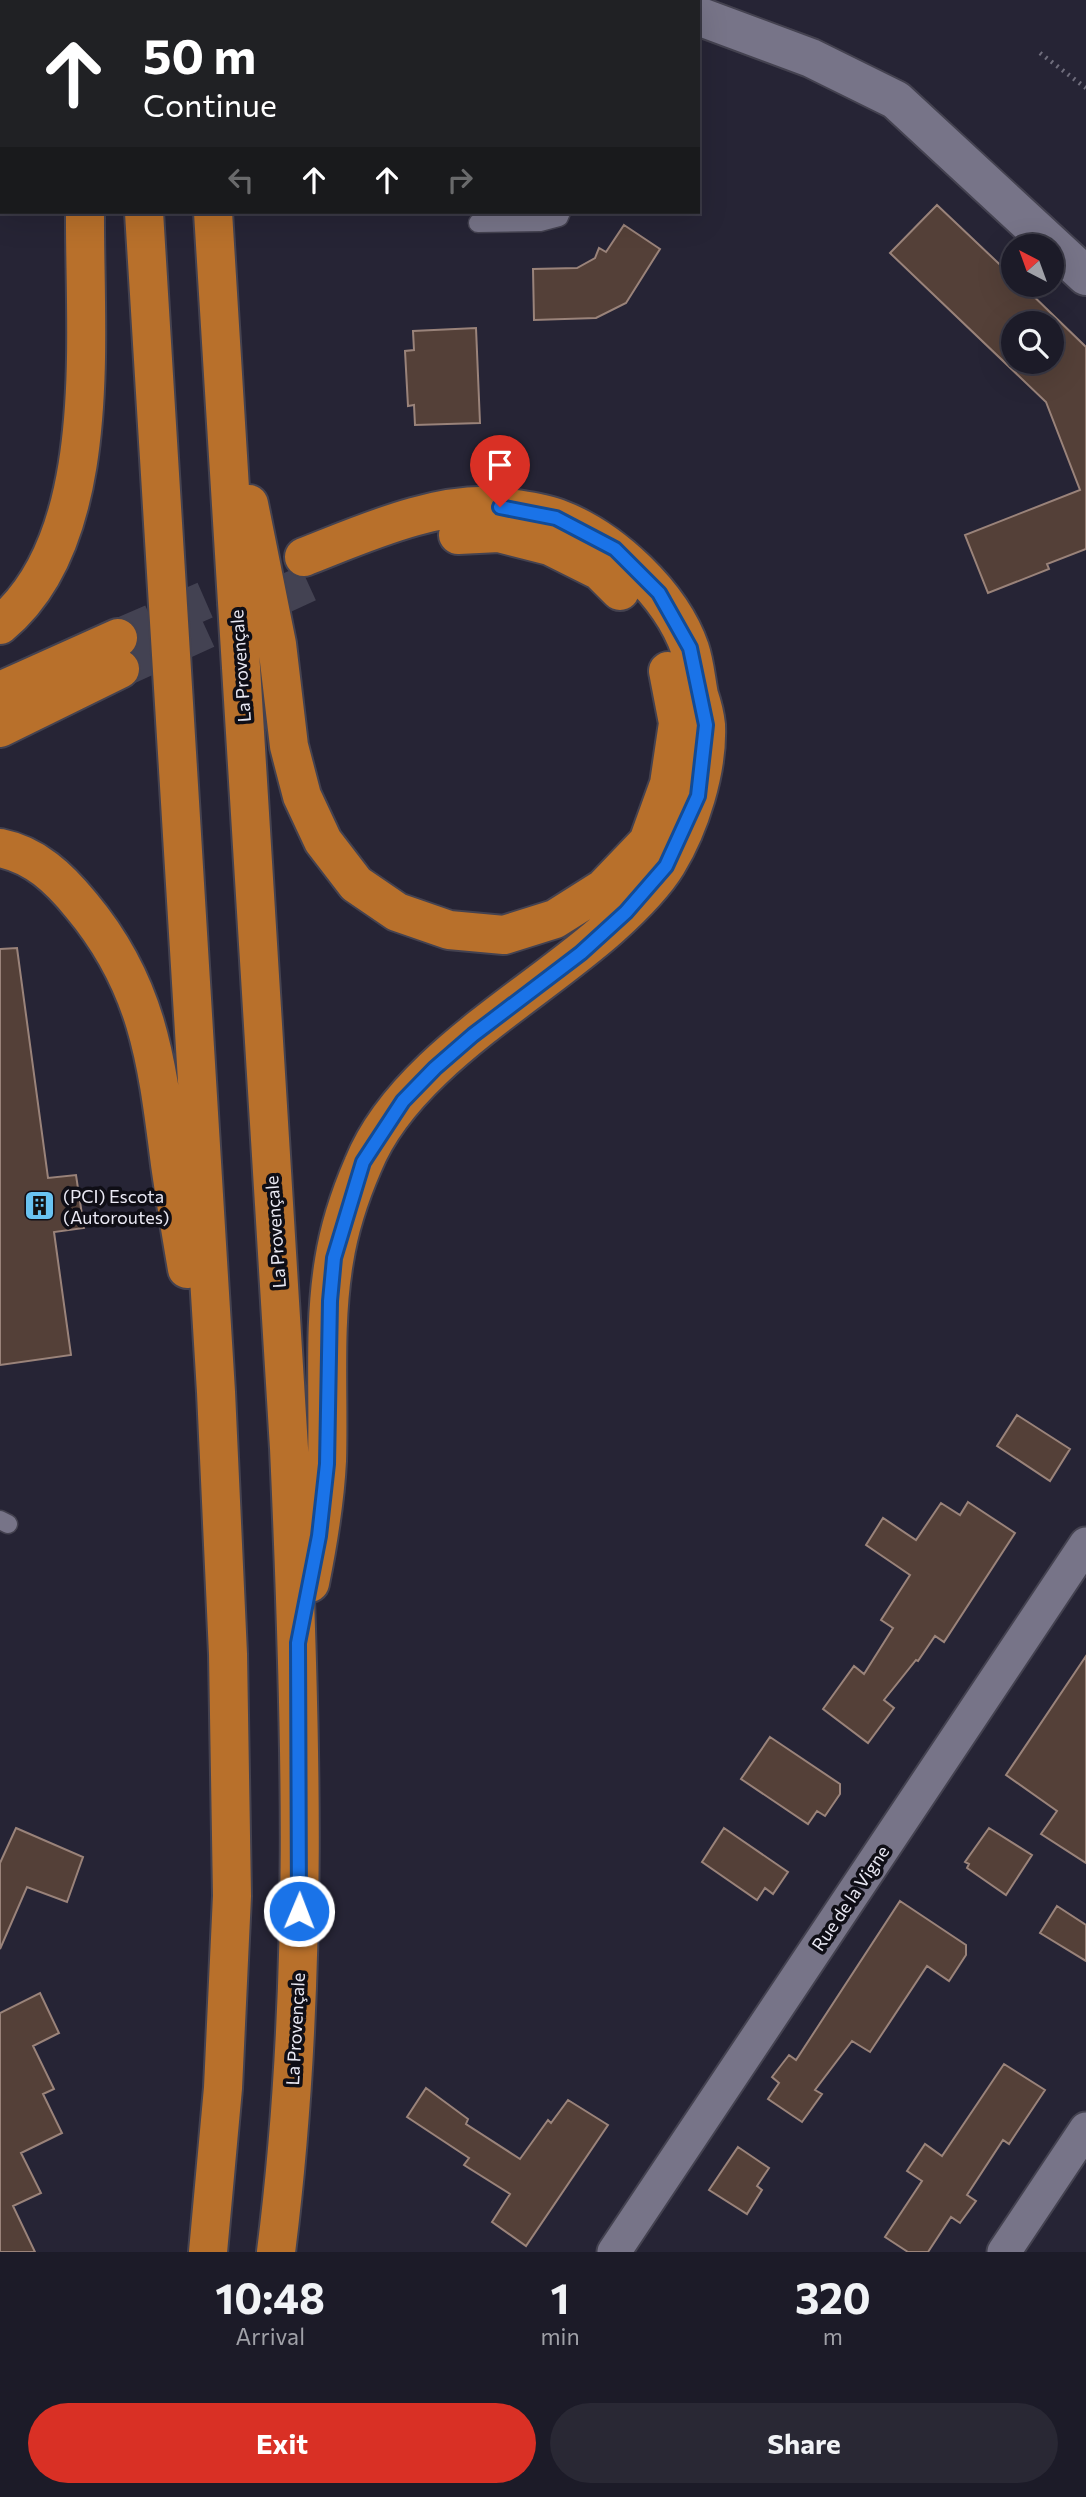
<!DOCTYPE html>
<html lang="en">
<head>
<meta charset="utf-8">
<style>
	:root { --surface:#1c1b28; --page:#292834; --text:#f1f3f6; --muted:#a0a1a8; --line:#3a3945; --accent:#d93025 }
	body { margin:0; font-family:Commissioner,sans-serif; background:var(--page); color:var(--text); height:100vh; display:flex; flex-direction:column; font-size:26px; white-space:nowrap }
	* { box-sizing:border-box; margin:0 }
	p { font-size:23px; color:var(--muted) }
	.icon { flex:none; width:38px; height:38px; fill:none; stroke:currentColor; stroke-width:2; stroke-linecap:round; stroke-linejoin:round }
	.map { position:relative; height:2252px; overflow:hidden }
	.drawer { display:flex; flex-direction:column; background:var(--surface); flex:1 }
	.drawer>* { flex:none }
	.top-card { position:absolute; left:0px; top:0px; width:700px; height:214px; box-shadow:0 7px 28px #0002,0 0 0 2px var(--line); background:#202124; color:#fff; overflow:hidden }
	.needle { width:46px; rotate:319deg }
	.buttons { position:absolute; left:1001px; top:234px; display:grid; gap:14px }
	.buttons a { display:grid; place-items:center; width:63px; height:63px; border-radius:50%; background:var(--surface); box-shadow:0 7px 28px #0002,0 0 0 2px var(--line); font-size:35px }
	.pin { position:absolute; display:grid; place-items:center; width:60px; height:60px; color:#fff; margin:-72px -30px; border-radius:50% 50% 50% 0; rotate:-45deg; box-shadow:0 0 7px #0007 }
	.pin .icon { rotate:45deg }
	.me { position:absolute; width:77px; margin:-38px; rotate:1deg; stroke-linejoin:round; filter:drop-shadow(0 0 5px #0008) }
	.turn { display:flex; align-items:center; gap:24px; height:147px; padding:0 28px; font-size:32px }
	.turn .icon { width:91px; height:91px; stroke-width:2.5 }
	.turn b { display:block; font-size:49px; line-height:60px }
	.lanes { display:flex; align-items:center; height:66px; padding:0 28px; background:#0003; justify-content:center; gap:35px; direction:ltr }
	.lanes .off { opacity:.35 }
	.eta { display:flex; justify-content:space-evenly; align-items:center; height:119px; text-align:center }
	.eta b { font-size:42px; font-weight:700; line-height:49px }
	.cta { display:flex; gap:14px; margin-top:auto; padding:14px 28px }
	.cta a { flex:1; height:80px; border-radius:42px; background:var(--accent); color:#fff; font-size:28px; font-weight:700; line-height:80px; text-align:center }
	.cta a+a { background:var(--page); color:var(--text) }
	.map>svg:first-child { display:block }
</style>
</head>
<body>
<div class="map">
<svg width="1086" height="2252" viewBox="0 0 1086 2252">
	<rect width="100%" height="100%" fill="#262435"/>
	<path fill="#544038" stroke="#9a837a" stroke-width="2" fill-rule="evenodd" d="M937,205L1013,277V285H1022L1086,347V549L1047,564L1049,569L988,593L965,535L1080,490L1046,402L890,253ZM1013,324H1052V362H1013Z
		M624,225L660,249L626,303L596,318L534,320L533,269L577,268L595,258L599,248L606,252Z
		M476,328L480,423L415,425L414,405L408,406L405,351L414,350L413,331Z
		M17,948L48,1178L76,1175L84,1228L54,1232L71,1355L0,1365V949Z
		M1017,1415L1070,1449L1050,1481L997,1446Z
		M968,1502L1015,1533L944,1642L935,1636L918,1661L916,1660L884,1700L894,1708L868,1743L823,1709L854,1666L864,1674L893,1628L881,1620L910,1575L866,1545L883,1518L916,1540L941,1503L960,1515Z
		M1086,1656V1863L1041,1834L1057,1811L1006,1775Z
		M770,1737L840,1784V1794L825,1816L817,1811L808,1824L741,1779Z
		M16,1828L83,1857L67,1902L27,1887L0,1949V1863Z
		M724,1828L788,1872L773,1894L765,1888L757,1900L702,1862Z
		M989,1828L1032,1855L1006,1895L967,1868L969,1864L965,1862Z
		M900,1901L966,1945V1955L949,1981L927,1966L870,2052L852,2041L815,2090L822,2094L802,2122L768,2099L779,2083L772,2077L789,2055L796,2060Z
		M1057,1906L1086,1925V1961L1040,1933Z
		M40,1993L59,2033L33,2046L54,2089L43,2094L62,2133L21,2153L41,2193L13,2206L35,2252H0V2013Z
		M1004,2064L1045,2090L1009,2144L1003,2140L967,2195L976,2201L960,2223L951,2217L928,2252H908L885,2237L922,2181L907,2171L925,2144L942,2156Z
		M426,2088L468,2119L466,2124L520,2159L548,2120L551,2123L568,2100L608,2125L526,2246L492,2222L510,2194L464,2165L469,2158L407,2117Z
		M738,2147L769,2168L757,2186L762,2190L747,2214L709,2190Z"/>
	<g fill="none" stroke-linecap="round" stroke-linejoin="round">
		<path stroke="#434252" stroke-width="38" stroke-dasharray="38 19" stroke-linecap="butt" d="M118,638L263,575
			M120,669L308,583"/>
		<defs>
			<path id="service" d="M4,0V2
				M580,2L581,0
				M478,223L540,222L559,217L561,212
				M0,1520L8,1524"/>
			<path id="minor" d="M614,2252L1086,1544
				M1004,2252L1086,2129"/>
			<path id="tertiary" d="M664,0L667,2
				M247,2L258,0
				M698,16L811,58L896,100L1086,276
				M0,43H2"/>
			<path id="motorway" d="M85,0V2
				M132,0V2
				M200,0V2
				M144,212L216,1392L228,1654L232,1896L223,2088L208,2252
				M213,212L289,1448C301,1716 310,1985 276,2252
				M249,504L277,644L289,746L302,796L323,841L356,884L397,912L449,930L504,935L555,919L604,888L648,842L669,784L678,723L668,671
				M458,535L499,533L550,546L600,571L620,591
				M304,557C363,534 439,499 504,507C520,510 541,512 557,518C611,538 671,594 690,649C695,664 696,680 699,695C702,704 705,715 706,725C708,770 690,826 667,864C653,887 630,909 610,927C532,997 403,1065 363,1165C350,1195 339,1229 334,1261C323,1327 329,1395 327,1461C325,1502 318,1543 310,1583
				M0,625C106,538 84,335 85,212
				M0,691L118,638
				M0,728L120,669
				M0,848C35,855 59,878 81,905C149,986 157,1063 170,1164C175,1199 181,1234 187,1269"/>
		</defs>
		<use href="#service" stroke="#444250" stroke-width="21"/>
		<use href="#minor" stroke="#444250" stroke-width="37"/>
		<use href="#tertiary" stroke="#444250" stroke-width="42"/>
		<use href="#motorway" stroke="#444250" stroke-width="42"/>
		<path stroke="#6f6d7c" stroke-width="4.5" stroke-dasharray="2 5" stroke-linecap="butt" d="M1040,53L1086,88"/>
		<use href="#service" stroke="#777488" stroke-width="18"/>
		<use href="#minor" stroke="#777488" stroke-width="33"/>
		<use href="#tertiary" stroke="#777488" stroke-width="38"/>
		<use href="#motorway" stroke="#b8702b" stroke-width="38"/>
	</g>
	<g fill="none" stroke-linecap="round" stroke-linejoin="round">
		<defs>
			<path id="route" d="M299,1911L298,1643L319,1536L327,1464L330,1301L334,1258L363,1162L403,1101L435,1068L473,1035L581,953L626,912L666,866L698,796L706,725L690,648L659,593L615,549L556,518L500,507"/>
		</defs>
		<use href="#route" stroke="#114b97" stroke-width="18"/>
		<use href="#route" stroke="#1a73e8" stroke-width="12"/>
	</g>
	<defs>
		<symbol id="building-square" viewBox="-11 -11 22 22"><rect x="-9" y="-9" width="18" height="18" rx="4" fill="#69c3f1" stroke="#0f0e16"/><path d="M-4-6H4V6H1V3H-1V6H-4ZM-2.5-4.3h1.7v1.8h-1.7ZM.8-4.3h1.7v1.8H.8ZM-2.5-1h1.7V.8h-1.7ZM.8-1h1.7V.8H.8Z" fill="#111"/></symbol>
	</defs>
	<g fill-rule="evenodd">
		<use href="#building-square" x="22" y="1188" width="35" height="35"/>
	</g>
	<g text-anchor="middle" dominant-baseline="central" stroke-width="7" stroke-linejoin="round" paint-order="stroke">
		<g font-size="18" fill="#eae9f4" stroke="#0f0e16">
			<text transform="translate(240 666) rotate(-94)">La Provençale</text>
			<text transform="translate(275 1232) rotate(-94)">La Provençale</text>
			<text transform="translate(850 1898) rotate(-56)">Rue de la Vigne</text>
			<text transform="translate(295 2029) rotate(-87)">La Provençale</text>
		</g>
		<g font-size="18" fill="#eae9f4" stroke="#0f0e16" text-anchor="start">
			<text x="63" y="1196">(PCI) Escota<tspan x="63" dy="21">(Autoroutes)</tspan></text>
		</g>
	</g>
</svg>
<div class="buttons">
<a><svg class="needle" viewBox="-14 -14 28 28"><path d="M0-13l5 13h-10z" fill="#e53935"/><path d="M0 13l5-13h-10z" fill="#a0a1a8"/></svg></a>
<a><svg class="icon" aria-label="search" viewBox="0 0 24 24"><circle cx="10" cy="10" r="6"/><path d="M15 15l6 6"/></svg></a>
</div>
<div class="pin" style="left:500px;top:507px;background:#d93025"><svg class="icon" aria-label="arrive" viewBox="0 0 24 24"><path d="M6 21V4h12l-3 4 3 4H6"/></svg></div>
<svg class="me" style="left:299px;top:1911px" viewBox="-20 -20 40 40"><circle r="17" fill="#1a73e8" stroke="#fff" stroke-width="3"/><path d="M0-11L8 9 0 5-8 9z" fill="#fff"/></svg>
<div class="top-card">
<div class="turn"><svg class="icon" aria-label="ahead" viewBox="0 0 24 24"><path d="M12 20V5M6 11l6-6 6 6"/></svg><div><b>50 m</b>Continue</div></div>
<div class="lanes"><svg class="icon off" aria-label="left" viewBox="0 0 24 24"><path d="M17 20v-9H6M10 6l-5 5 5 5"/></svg><svg class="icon" aria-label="ahead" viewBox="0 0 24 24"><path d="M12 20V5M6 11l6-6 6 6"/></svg><svg class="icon" aria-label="ahead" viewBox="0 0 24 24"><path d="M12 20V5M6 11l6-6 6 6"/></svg><svg class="icon off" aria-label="right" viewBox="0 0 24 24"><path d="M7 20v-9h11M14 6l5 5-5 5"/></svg></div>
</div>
</div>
<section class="drawer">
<div class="eta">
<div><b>10:48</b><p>Arrival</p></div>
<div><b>1</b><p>min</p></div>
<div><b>320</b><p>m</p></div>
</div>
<div class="cta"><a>Exit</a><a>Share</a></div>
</section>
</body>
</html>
